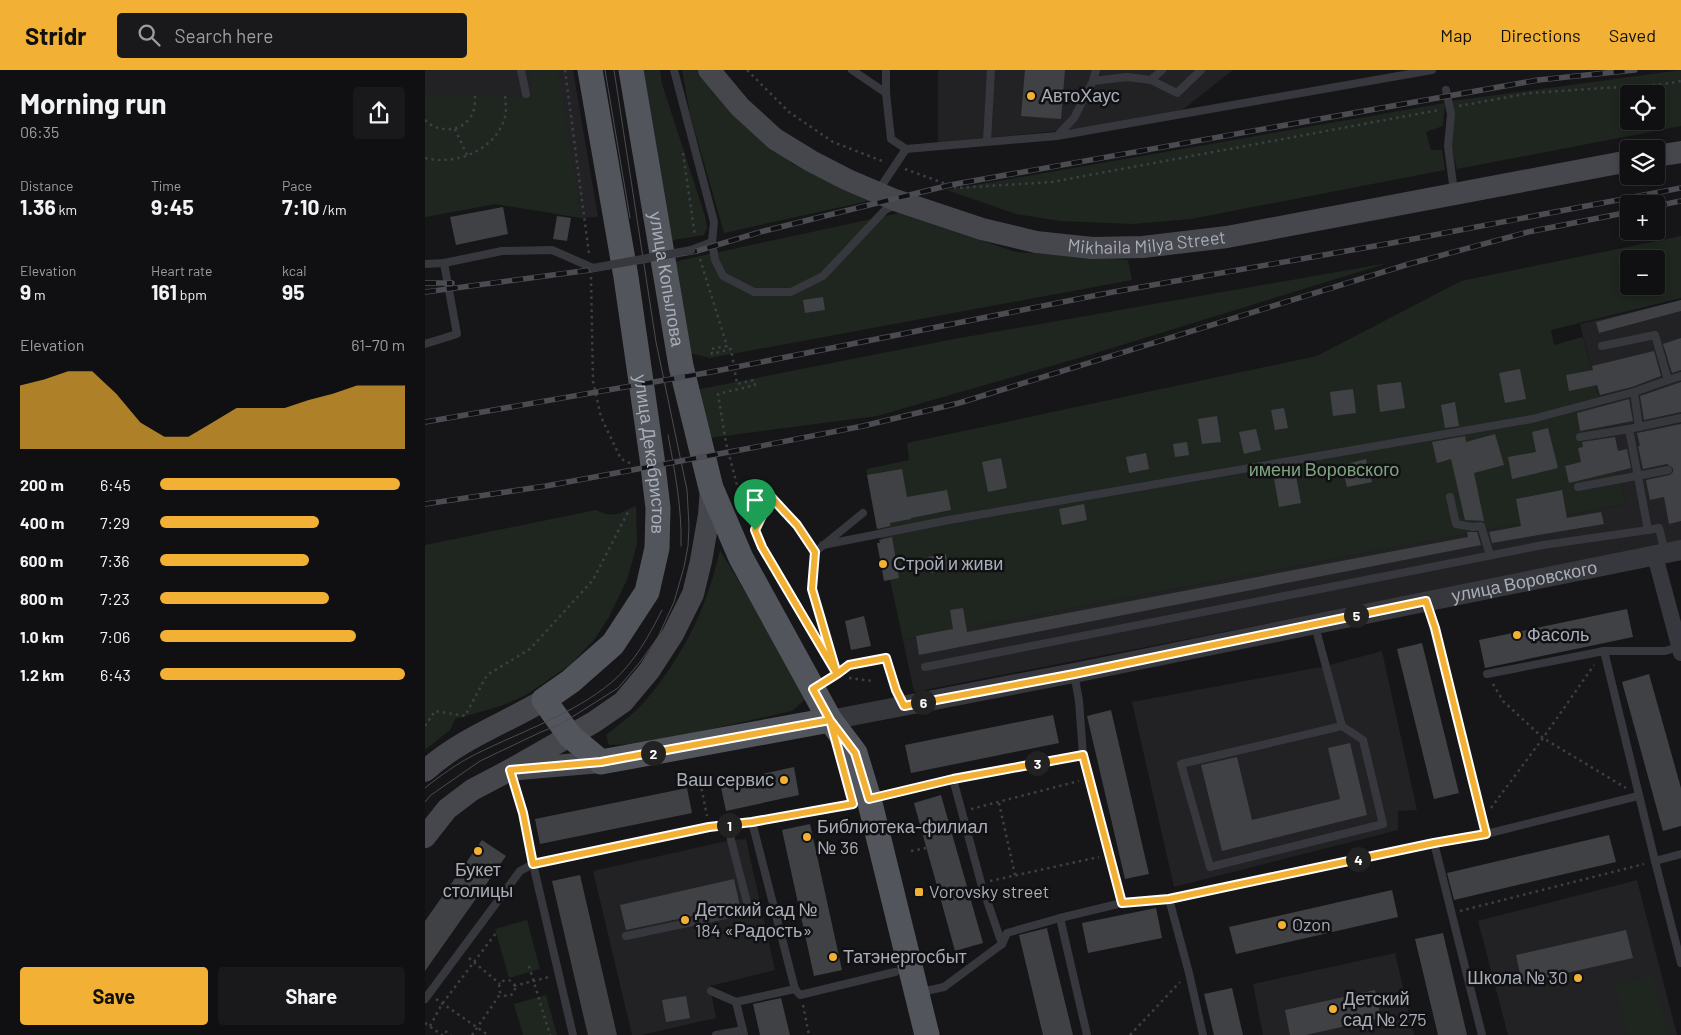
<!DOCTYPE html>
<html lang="en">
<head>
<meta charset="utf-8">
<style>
  :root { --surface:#101012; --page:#19191b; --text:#f1f3f6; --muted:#9c9d9f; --line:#303032; --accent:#f2b134 }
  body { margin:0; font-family:Barlow,sans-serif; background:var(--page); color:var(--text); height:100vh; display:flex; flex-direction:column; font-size:19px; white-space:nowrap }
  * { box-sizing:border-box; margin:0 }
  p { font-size:16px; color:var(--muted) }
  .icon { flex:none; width:28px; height:28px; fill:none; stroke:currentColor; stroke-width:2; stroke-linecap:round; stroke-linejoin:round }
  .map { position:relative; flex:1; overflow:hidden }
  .drawer { display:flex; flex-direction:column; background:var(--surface); width:425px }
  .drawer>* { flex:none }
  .fabs { position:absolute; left:1195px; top:15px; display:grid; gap:10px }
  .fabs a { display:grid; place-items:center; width:45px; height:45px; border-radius:5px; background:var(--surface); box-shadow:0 2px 8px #0003,0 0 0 1px var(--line); font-size:25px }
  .pin { position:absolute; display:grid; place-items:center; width:42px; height:42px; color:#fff; margin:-51px -21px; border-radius:50% 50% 50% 0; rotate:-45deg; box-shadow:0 0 5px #0007 }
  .pin .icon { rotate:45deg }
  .km { position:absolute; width:25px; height:25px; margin:-12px; border-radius:50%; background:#222; color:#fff; font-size:14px; line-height:25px; text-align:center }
  .round { display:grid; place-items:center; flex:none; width:52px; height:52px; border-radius:5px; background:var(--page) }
  .summary { display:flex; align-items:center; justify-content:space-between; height:85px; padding:0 20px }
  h1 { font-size:28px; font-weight:700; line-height:38px }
  .stats { display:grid; grid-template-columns:repeat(3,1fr); gap:8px; height:85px; padding:5px 20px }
  .stats div { display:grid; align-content:center }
  .stats b { font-size:21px; font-weight:700 }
  .stats small { font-size:14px; font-weight:400 }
  .stats p { font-size:14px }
  .chart { height:140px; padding:10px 20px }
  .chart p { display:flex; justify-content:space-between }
  .chart svg { width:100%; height:90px; margin-top:5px; fill:var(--accent); opacity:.7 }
  .cta { display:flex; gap:10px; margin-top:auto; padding:10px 20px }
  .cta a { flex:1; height:58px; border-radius:5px; background:var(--accent); color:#111; font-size:20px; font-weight:700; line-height:58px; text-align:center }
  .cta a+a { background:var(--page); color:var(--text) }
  ul { padding:0 20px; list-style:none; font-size:16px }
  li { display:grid; grid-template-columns:80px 60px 1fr; align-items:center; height:38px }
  li i { height:12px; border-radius:6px; background:var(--accent) }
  header { display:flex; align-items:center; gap:30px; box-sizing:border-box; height:70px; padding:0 25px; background:var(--accent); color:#111 }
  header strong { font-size:24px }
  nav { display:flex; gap:28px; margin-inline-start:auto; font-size:18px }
  .search { width:350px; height:45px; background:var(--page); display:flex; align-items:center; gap:12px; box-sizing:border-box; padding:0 18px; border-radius:5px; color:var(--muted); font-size:19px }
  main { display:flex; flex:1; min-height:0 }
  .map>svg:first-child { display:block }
  .built { fill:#222225 }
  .green { fill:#1e261f; fill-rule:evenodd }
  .building { fill:#404145 }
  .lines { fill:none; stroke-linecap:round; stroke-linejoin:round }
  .path { stroke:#3d3f44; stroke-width:2.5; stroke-dasharray:2.5 4; stroke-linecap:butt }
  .service { stroke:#37383d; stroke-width:8 }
  .minor { stroke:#37383d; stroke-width:16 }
  .tertiary { stroke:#37383d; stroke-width:20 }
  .secondary { stroke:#45474d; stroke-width:22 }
  .primary { stroke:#53555c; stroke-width:25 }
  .tram { stroke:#4a4c52; stroke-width:1 }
  .rail-casing { stroke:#4a4c52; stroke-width:5.5 }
  .rail { stroke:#111113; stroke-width:4; stroke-dasharray:11; stroke-linecap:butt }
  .service-bridge { stroke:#37383d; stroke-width:8 }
  .route-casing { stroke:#fff; stroke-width:10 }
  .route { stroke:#f2b134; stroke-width:6 }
  .poi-dot { fill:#f2b134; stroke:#111113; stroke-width:2 }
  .labels { text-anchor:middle; stroke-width:5; stroke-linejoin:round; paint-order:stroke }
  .poi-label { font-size:18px; fill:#a8adb8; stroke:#111113; text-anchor:start }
  .street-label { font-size:18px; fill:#a8adb8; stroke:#111113 }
  .park-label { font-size:18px; fill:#7fa381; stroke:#111113 }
</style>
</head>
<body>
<header>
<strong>Stridr</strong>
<div class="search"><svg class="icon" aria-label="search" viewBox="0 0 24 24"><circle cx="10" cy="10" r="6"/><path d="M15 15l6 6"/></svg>Search here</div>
<nav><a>Map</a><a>Directions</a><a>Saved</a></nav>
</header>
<main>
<section class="drawer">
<div class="summary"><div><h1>Morning run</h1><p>06:35</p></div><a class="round"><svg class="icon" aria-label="share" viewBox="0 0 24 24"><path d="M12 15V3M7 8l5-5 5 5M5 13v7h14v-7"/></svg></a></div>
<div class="stats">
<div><p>Distance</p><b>1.36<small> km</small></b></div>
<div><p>Time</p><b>9:45</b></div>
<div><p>Pace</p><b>7:10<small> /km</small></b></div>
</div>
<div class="stats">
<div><p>Elevation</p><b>9<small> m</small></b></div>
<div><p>Heart rate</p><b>161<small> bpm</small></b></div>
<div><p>kcal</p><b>95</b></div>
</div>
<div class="chart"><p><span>Elevation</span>61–70 m</p>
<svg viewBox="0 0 160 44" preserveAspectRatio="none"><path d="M0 44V13L10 10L20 6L30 6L40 17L50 31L60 38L70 38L80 31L90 24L100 24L110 24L120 20L130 17L140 13L150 13L160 13V44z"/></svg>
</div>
<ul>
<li><b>200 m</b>6:45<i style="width:98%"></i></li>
<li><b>400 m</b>7:29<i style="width:65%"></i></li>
<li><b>600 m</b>7:36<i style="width:61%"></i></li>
<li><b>800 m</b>7:23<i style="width:69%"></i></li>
<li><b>1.0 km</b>7:06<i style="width:80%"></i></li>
<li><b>1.2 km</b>6:43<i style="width:100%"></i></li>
</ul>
<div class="cta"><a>Save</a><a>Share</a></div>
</section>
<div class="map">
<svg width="1256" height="965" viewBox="0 0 1256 965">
  <rect width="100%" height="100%" fill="#161618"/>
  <g class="built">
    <path d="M0,0H148L173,147L156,148L70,134L0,147Z"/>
    <path d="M513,0H808L756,41L660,58L513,73Z"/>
    <path d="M1256,230V473L489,622L478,570L1201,434L1155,254Z"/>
    <path d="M957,581L992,740L973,741V760L749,817L707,632L901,596Z"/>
    <path d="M321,769L350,900L285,916L291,948L216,965H207L168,801L306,770Z"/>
    <path d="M1212,810L1252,965H1083L1053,851Z"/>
    <path d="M970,883L989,965H838L828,914Z"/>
  </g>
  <g class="green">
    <path d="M104,0H133L156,148L70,134L0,147V24L108,28Z"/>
    <path d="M215,0H235L237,14L280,146L282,158L279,165L242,171Z"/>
    <path d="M257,0H272L282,14L319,52L368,94L413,116L448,130L299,163L265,44Z"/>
    <path d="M1256,0V56L1032,99L1026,77V31ZM1204,24H1231V51H1204Z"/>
    <path d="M1020,33L1018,56L1001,62L1006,80H1017L1020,100L766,149L708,154L635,151L591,144L522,120Z"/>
    <path d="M474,143L591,182L703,190L707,210L285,288L265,283L248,192Z"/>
    <path d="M1256,166V228L1126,260L1129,275L1158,267L1201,434L478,570L441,399L484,390L482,373L892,286L1036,211ZM1204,189H1231V216H1204Z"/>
    <path d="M963,193L661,286L452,346L284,368L275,319L529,269Z"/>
    <path d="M211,436L212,474L202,510L184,547L169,570L145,595L101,625L76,636L30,649L25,660L0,680V475L171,440C188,449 194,443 211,436Z"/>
    <path d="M295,480L383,627L367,641L218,674L184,675L181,665C194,654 210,643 221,630C259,585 282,537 295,480Z"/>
    <path d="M102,850L115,899L84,908L70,859Z"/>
    <path d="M1227,905L1243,965H1204L1190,915Z"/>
    <path d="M121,925L132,965H98L89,934Z"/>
  </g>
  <g class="building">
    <path d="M600,0H640L636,49L596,46Z"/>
    <path d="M78,137L83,164L31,175L25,147Z"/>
    <path d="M132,146L146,148L142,171L128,169Z"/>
    <path d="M398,227L400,240L380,243L378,230Z"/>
    <path d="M1256,230V241L1174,263L1171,252Z"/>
    <path d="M1256,268V300L1247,303L1238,274Z"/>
    <path d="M1229,281L1236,306L1207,317L1175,325L1172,315L1144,321L1141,305L1168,300L1167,296Z"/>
    <path d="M1095,299L1101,329L1080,333L1074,303Z"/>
    <path d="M976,312L980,338L955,342L952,315Z"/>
    <path d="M1256,312V342L1219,350L1215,326Z"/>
    <path d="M928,319L931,343L908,346L905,322Z"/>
    <path d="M1204,329L1208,351L1155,361L1152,343Z"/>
    <path d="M1030,332L1034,356L1020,358L1016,335Z"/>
    <path d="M859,338L863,358L850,360L846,340Z"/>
    <path d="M792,346L796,372L777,374L773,349Z"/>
    <path d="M1256,354V451L1244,454L1239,427L1225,430L1221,410L1245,405L1248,402V398L1242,394L1218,399L1213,376H1215L1212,363Z"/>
    <path d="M1123,358L1133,398L1087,409L1083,387L1111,382L1107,362Z"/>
    <path d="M831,359L836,380L819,384L814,362Z"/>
    <path d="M1070,364L1079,395L1049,403L1059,451L1040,450L1026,389L1012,393L1007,372L1040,366L1041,372Z"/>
    <path d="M1190,367L1193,381L1202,379L1206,398L1144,413L1140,396L1156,392L1153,378L1158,377L1157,372Z"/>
    <path d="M762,372L764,385L750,387L748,374Z"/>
    <path d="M721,383L724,399L704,403L701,387Z"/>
    <path d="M576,388L582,418L563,422L557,392Z"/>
    <path d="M941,389L947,412L922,417L917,395Z"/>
    <path d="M477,399L482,427L522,420L526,440L486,448V449L465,453V456L452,459L442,405Z"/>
    <path d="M871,406L876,433L854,437L849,409Z"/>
    <path d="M1137,420L1142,448L1176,442L1179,454L1067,473L1064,462L1096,456L1091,429Z"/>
    <path d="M659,434L662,450L637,455L634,439Z"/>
    <path d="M1042,462H1052L1056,475L494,585L491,566L528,559L525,540L538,538L542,562L1043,467Z"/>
    <path d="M467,467L474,508L459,511L452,473H455L454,470Z"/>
    <path d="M521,484L524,500L505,503L502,487Z"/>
    <path d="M1202,539L1208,567L1060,598L1054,570Z"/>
    <path d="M439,546L446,576L426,580L420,551Z"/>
    <path d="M997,573L1034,723L1009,729L972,579Z"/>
    <path d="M1224,604L1256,718V756L1238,761L1197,612Z"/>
    <path d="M686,640L724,804L700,809L662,646Z"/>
    <path d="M628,645L634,673L486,703L480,675Z"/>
    <path d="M925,673L942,745L797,781L776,695L812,687L827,750L915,729L903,678Z"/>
    <path d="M369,697L374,725L301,741L295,713Z"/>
    <path d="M262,718L267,743L115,774L110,749Z"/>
    <path d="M516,725L558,873L530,881L489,733Z"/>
    <path d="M385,754L417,900L389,906L357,760Z"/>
    <path d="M1184,765L1191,792L1029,830L1022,803Z"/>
    <path d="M57,770L81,786L0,901V851Z"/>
    <path d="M155,805L192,965H163L161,957L127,811Z"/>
    <path d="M309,809L315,836L201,860L195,835Z"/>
    <path d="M967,820L973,847L811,884L804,857Z"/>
    <path d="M731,838L737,868L663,883L657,853Z"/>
    <path d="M622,858L624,867L648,965H618L594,865Z"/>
    <path d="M1201,860L1208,888L1097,913L1091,885Z"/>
    <path d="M1018,863L1042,965H1013L990,869Z"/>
    <path d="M807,918L818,965H789L779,924Z"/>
    <path d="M950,920L956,948L881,965H865L860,940Z"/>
    <path d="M261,926L265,948L241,952L237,930Z"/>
    <path d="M356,928L365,965H335L328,934Z"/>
  </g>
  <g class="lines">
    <g class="path">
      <path d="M140,0L164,184"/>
      <path d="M322,0L364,42L408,72L460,92"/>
      <path d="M1034,36L1105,23L1239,14L1256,11"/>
      <path d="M0,50C15,65 43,62 49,39C50,34 50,28 50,23"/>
      <path d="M30,59L42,85"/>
      <path d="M258,83L270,166"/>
      <path d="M0,88C31,96 71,80 80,47C82,40 80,30 80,23"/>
      <path d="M480,99L532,118L627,112L1014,40"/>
      <path d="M275,189L302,276L286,279L287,284L306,279L312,314L329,310L330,315L293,324L301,373L313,419L337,477L386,560"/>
      <path d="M166,207L168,311L176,347L196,389L207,394"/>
      <path d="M330,460L346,427L372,455L384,473"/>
      <path d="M424,608L447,611"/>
      <path d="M1068,614L1078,631L1118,668L1201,718"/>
      <path d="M0,656L10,641L40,646L62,605L105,579L168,510L204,440"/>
      <path d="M274,706L282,746"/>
      <path d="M574,733L590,805"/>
      <path d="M1066,738L1118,668L1169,595"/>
      <path d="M546,739L654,711"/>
      <path d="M486,781L501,778"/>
      <path d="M565,811L674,787"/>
      <path d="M1035,841L1219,794"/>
      <path d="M44,888L75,914"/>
      <path d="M104,896L125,965"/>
      <circle cx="82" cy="918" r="8"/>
      <path d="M89,916L124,907"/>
      <path d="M11,929L63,965"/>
      <path d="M378,935L384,965"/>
      <path d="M0,953L17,965L20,961L26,965"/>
      <path d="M5,956L17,934L71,863"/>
      <path d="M47,965L76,923"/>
      <path d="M705,965L755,912"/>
    </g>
    <g class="service">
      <path d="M96,0L101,24"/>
      <path d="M249,0L289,152L287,172L290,190L298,206L329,222H366L398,206L460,140L470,135"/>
      <path d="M427,0L461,23"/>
      <path d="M461,0V23L466,69L481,79L632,66L649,48L668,11L671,0"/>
      <path d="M726,10L752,23L776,0"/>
      <path d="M668,11L702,7L726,10L737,0"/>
      <path d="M1021,20L1026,44L1023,76L1029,122"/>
      <path d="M632,66L1007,0"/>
      <path d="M562,71L566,0"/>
      <path d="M453,121L481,79"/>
      <path d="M266,180L287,172"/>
      <path d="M0,194L19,193L77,181L127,180L168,198"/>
      <path d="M0,274L32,264L19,193"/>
      <path d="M1177,276L1230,265L1243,310L1209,322L1214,357"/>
      <path d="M1243,310L1256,306"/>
      <path d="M1204,359L1223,460L1234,458L1240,483"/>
      <path d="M1155,367L1204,359L1256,348"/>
      <path d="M1153,417L1243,400"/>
      <path d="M1025,427L1031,454L1048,457L1056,456L1065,485"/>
      <path d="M398,475L524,450L1107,349L1209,322"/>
      <path d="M1002,533L1061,764"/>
      <path d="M890,556L917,656L938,670L958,754L785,797L756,694L917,656"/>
      <path d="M1179,581L1230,791L1256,784"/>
      <path d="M500,597L1118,475L1223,460"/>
      <path d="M412,603L387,519L390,482L438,443"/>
      <path d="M649,603L654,631L658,685L697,833"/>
      <path d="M1062,604L1179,581H1240L1254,577"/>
      <path d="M392,617L424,595L461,588L471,620L478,634"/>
      <path d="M447,728L528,709L658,685"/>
      <path d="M327,752L370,919L375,925L470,902"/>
      <path d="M1009,773L1057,965"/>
      <path d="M1230,791L1256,893"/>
      <path d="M744,829L764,903L778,965"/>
      <path d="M635,848L662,965"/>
      <path d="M201,866L324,840L306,770L304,755"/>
      <path d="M577,874L582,863L635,848L697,833L744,829L1009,773L1061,764L1213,726"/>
      <path d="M286,921L311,932L370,919"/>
      <path d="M496,922L519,917L577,874L556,813L528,709"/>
      <path d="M0,929L95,801L108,794L99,743L86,702"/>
      <path d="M311,932L319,965"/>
      <path d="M148,965L108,794L284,757L327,752L428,734"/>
      <path d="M291,965L318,960"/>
    </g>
    <path class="minor" d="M1230,486L1256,583"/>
    <path class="tertiary" id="s1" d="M405,650L649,603L1256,480"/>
    <g class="secondary">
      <path id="s2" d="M284,0L315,37L350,69L386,91L423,110L470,130L557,159L611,172L667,178L718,177L802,167L1204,91"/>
      <path d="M1231,86L1256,82"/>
      <path d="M94,699L176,692"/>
      <path d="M0,701C35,669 79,654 119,630"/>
      <path d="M0,767L22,739L47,720L85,700L169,652L198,632L224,601L248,564L268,524L276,491L284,445L286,418"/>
    </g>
    <g class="primary">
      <path id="s3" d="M165,0L201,207L227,388L233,438L232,478L222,522L188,574L146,611L119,630L145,666L176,692L405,650"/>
      <path id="s4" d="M206,0L256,296L286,418L316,488L405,650L430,683L444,729L502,965"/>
    </g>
    <g class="tram">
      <path d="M180,0L205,148"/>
      <path d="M243,365C250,402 257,438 256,476"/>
      <path d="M0,718C16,705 33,693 51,684C97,661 147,645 187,612C209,593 224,566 237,540"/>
      <path d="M0,732L6,725L55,691L116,662L136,654L193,618L215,592L233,567L249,532L259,497L263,476L264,456L262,420L231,272L189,0"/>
    </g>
    <defs>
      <g id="rail">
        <path d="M1231,136L1256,131"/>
        <path d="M0,213H27"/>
        <path d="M0,222L165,200L272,181L339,161L525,115L1113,10L1210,0"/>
        <path d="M0,352L286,302L688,222L967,173L1256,118"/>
        <path d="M0,434L121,416L331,377L438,356L534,333L984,194L1103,162L1204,142"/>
      </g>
    </defs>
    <use href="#rail" class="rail-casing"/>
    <use href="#rail" class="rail"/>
    <path class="service-bridge" d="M168,198L266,180"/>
  </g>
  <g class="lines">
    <defs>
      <path id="route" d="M330,460L337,477L412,604L388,619L405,650L428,734L327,752L284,757L108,794L98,743L85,700L176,692L405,650L430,683L444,729L528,709L658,685L697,833L744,829L1009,773L1061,764L1010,558L1001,531L649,604L479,636L471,620L461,588L424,595L412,604L387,519L390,482L372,455L346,427L330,460"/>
    </defs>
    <use href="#route" class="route-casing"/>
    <use href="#route" class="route"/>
  </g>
  <g class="poi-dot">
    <circle cx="606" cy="26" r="5"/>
    <circle cx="458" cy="494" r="5"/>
    <circle cx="1092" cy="565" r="5"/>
    <circle cx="359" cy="710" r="5"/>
    <circle cx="382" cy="767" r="5"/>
    <circle cx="53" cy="781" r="5"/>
    <rect x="489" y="817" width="10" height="10" rx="2.5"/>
    <circle cx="260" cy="850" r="5"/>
    <circle cx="857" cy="855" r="5"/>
    <circle cx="408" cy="887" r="5"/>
    <circle cx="1153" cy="908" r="5"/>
    <circle cx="908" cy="939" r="5"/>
  </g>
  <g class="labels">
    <g class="poi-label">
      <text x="616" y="32">АвтоХаус</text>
      <text x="468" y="500">Строй и живи</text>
      <text x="1102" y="571">Фасоль</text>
      <text x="349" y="716" text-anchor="end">Ваш сервис</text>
      <text x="392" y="763">Библиотека-филиал<tspan x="392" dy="21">№ 36</tspan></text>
      <text x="53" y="806" text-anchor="middle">Букет<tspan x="53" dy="21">столицы</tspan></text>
      <text x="504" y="828">Vorovsky street</text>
      <text x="270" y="846">Детский сад №<tspan x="270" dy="21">184 «Радость»</tspan></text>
      <text x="867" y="861">Ozon</text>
      <text x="418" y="893">Татэнергосбыт</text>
      <text x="1143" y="914" text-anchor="end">Школа № 30</text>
      <text x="918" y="935">Детский<tspan x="918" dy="21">сад № 275</tspan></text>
    </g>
    <g class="street-label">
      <text dy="6" stroke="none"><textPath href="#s2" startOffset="489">Mikhaila Milya Street</textPath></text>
      <text dy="6" stroke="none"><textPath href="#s4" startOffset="212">улица Копылова</textPath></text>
      <text dy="6" stroke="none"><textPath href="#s3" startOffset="389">улица Декабристов</textPath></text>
      <text dy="6" stroke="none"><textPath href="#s1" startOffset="708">улица Воровского</textPath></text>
    </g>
    <g class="park-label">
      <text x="899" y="406">имени Воровского</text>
    </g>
  </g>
</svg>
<div class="fabs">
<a><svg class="icon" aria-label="locate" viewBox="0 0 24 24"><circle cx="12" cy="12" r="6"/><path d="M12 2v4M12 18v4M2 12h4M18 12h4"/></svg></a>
<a><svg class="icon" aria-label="layers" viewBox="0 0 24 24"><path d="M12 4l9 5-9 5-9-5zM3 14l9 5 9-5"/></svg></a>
<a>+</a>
<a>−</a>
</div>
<div class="pin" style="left:330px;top:460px;background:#1e9e55"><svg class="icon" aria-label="arrive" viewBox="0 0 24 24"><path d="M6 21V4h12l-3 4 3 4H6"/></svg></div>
<b class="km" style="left:304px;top:755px">1</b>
<b class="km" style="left:228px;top:683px">2</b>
<b class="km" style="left:612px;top:693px">3</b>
<b class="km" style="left:933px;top:789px">4</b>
<b class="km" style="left:931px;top:545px">5</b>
<b class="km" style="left:498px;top:632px">6</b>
</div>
</main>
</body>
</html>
